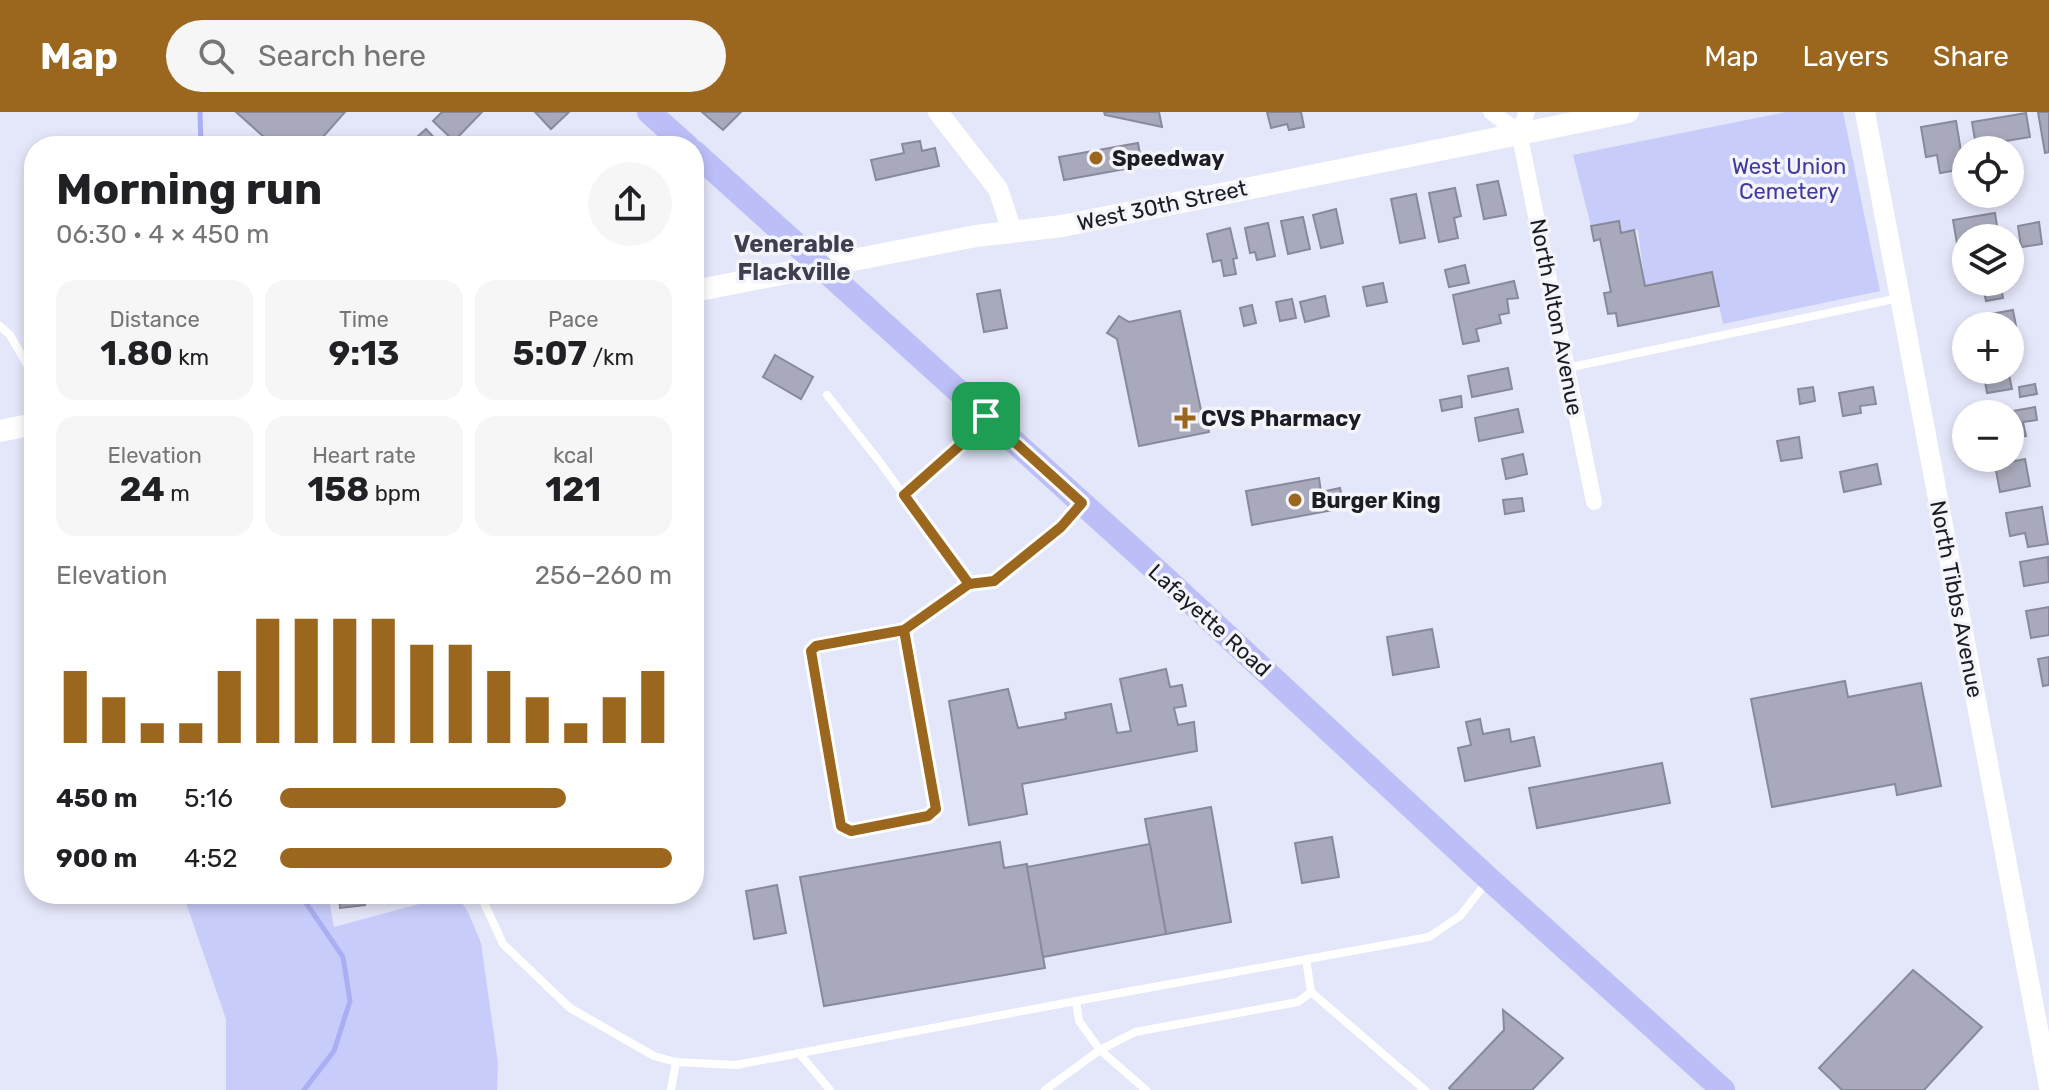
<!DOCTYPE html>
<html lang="en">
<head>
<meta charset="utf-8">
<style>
  :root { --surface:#fff; --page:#f6f6f6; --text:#202124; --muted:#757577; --accent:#9b671e }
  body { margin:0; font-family:Rubik,sans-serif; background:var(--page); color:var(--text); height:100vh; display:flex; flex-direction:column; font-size:30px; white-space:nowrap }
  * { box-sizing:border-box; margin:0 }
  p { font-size:26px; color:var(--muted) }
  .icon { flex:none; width:44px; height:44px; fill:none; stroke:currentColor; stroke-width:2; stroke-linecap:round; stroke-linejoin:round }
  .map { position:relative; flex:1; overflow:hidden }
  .sheet { position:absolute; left:24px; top:24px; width:680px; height:768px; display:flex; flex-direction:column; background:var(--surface); border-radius:32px; box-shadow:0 4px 12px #0003 }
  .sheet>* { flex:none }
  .buttons { position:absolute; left:1952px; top:24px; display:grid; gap:16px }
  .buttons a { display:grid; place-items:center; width:72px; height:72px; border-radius:50%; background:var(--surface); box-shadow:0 4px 12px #0003; font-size:40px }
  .pin { position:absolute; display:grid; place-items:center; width:68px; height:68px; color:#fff; margin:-34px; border-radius:16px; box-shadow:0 4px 12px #0006 }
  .round { display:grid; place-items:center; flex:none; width:84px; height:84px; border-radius:42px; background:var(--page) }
  .overview { display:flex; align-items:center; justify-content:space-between; height:136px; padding:0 32px }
  h1 { font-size:44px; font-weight:700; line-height:60px }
  .metrics { display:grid; grid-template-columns:repeat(3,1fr); gap:12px; height:136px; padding:8px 32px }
  .metrics div { display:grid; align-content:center; border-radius:20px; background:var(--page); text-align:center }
  .metrics b { font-size:34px; font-weight:700 }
  .metrics small { font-size:22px; font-weight:400 }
  .metrics p { font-size:22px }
  .chart { height:224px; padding:16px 32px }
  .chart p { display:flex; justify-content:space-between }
  .chart svg { width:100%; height:144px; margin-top:8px; stroke:var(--accent); stroke-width:6 }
  ul { padding:0 32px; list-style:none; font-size:26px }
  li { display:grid; grid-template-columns:128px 96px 1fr; align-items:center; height:60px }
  li i { height:20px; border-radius:10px; background:var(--accent) }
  header { display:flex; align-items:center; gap:48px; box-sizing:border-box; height:112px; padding:0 40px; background:var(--accent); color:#fff }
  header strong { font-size:38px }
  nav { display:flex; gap:44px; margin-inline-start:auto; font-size:28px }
  .search { width:560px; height:72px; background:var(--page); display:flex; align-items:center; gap:20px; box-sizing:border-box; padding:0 28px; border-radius:44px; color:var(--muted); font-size:30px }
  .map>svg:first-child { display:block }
  .green { fill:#c8ccfa }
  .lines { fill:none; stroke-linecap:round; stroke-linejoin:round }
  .stream { stroke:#aaaff4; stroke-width:5 }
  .building { fill:#a8aabc; stroke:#888a9b; stroke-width:2 }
  .service { stroke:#fff; stroke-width:8 }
  .minor { stroke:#fff; stroke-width:16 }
  .tertiary { stroke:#fff; stroke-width:20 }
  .secondary { stroke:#fff; stroke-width:22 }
  .primary { stroke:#bcbff7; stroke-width:24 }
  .route-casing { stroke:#fff; stroke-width:16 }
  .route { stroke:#9b671e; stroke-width:10 }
  .poi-dot { fill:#9b671e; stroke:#f3f4fc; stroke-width:3 }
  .labels { text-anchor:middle; stroke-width:7; stroke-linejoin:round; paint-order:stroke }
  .poi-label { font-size:22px; font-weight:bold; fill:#1c1c23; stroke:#f3f4fc; text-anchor:start }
  .park-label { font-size:22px; fill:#413a9c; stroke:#f3f4fc }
  .street-label { font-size:22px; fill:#1c1c23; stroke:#f3f4fc }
  .neighbourhood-label { font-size:24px; font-weight:bold; fill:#3f404f; stroke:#f3f4fc }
</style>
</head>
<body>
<header>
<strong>Map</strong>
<div class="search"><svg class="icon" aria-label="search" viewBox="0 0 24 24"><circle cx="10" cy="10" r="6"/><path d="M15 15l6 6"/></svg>Search here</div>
<nav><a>Map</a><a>Layers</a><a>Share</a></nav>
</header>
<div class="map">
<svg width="2049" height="978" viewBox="0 0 2049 978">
  <rect width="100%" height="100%" fill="#e4e6f9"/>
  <g class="green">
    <path d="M1786,0H1843L1880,179L1723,212L1712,161L1645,174L1638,118L1621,121L1618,109L1591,114L1573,43Z"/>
    <path d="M183,782H328L334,815L456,782L468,800L481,831L498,952L497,978H226V907Z"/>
  </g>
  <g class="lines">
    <g class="stream">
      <path d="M200,0L201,34"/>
      <path d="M290,782L302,785L343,845L350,889L334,939L304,978"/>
    </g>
  </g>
  <g class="building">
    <path d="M236,0H345L315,34H274Z"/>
    <path d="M442,0H482L454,29L433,9Z"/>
    <path d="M535,0H569L551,17Z"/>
    <path d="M702,0H741L723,18Z"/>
    <path d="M1104,0H1159L1162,15L1105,3Z"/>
    <path d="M1267,0H1301L1304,15L1289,18L1287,12L1271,16Z"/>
    <path d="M2038,0H2049V40L2045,41Z"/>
    <path d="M2026,1L2030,25L1976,34L1972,10Z"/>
    <path d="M1956,9L1964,57L1940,61L1937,43L1926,45L1921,15Z"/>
    <path d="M426,17L442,34H407Z"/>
    <path d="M920,29L922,39L935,36L939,54L876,68L871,48L904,41L902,32Z"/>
    <path d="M1138,31L1142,54L1064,68L1059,45Z"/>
    <path d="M1498,69L1506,103L1484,107L1477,73Z"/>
    <path d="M1455,76L1461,104L1454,106L1458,126L1439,130L1429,81Z"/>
    <path d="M1416,82L1425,126L1400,131L1391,87Z"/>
    <path d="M1336,97L1343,131L1321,136L1313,103Z"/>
    <path d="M1995,101L1998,120L1984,122L1985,126H1966V142L1959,143L1953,108Z"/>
    <path d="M1303,105L1310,137L1288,142L1281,109Z"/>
    <path d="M1619,109L1621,121L1634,118L1645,174L1712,160L1719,194L1618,214L1616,201L1608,202L1604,181L1611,180L1600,127L1594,129L1591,114Z"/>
    <path d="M2039,110L2042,132L2021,135L2018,114Z"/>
    <path d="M1268,111L1275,144L1257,148L1255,140L1250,141L1245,116Z"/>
    <path d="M1230,116L1237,146L1233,147L1236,162L1224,164L1221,148L1213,150L1207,122Z"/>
    <path d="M1465,153L1469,171L1449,175L1445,158Z"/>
    <path d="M1514,169L1518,186L1507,187L1509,201L1499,203L1501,211L1476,217L1479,229L1463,232L1453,183Z"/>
    <path d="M1967,170H2000L2003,186L1986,189L1983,175L1969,177Z"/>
    <path d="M1383,171L1387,190L1367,194L1363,175Z"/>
    <path d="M1000,178L1007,216L984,220L977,182Z"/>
    <path d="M1325,184L1329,204L1305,210L1300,190Z"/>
    <path d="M1292,187L1296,206L1280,209L1276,190Z"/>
    <path d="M1252,193L1256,211L1244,214L1240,196Z"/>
    <path d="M2013,198L2018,225L2010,226V214H1976L1974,205Z"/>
    <path d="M1180,199L1202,303L1205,302L1209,320L1139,334L1117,227L1107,221L1119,204L1129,210Z"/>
    <path d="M775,243L813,265L801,287L763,265Z"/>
    <path d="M1508,256L1512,277L1472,285L1468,264Z"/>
    <path d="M1983,258H2008L2012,277L1987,281Z"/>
    <path d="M2035,272L2037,282L2020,285L2019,275Z"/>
    <path d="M1813,275L1815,289L1800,292L1798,277Z"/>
    <path d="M1873,275L1876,292L1860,294L1861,301L1843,304L1839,281Z"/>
    <path d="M1461,284L1462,295L1442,299L1440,288Z"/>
    <path d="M2035,295L2037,308L2023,310L2026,324L2010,327V302H1996Z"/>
    <path d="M1518,297L1523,320L1479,329L1475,306Z"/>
    <path d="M1799,325L1802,346L1781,349L1777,329Z"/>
    <path d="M1523,342L1527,362L1506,367L1502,347Z"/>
    <path d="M2025,347L2030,374L2000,380L1995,353Z"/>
    <path d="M1877,352L1881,372L1844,380L1840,360Z"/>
    <path d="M1319,366L1321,380L1340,376L1344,396L1252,413L1246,379Z"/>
    <path d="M1522,386L1524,399L1505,402L1503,388Z"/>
    <path d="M2042,395L2048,432L2028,435L2025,421L2010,424L2006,401Z"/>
    <path d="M2048,445L2049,470L2024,474L2020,450Z"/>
    <path d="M2049,495V523L2031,526L2026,499Z"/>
    <path d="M1432,517L1439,555L1393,563L1387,525Z"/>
    <path d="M2049,545V573L2043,574L2038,547Z"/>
    <path d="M1166,557L1170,575L1182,573L1186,594L1174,596L1178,613L1194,610L1197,639L1022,672L1027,702L969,713L949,589L1008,577L1018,616L1066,607L1065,601L1111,592L1117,621L1131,619L1120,567Z"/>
    <path d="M1845,569L1848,585L1921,571L1941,674L1897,683L1895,672L1772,695L1751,587Z"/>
    <path d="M1480,607L1483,622L1509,617L1511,630L1534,625L1540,654L1465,669L1458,636L1471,633L1466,610Z"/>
    <path d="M1662,651L1670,691L1537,716L1529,676Z"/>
    <path d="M1211,695L1231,810L1166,822L1145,707Z"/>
    <path d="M1332,725L1339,765L1302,771L1295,731Z"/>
    <path d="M1000,730L1004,756L1027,752L1045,856L824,894L800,765Z"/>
    <path d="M1150,732L1166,822L1043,845L1027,755Z"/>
    <path d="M777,773L786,821L754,827L746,779Z"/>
    <path d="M339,782H364L365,793L340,796Z"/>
    <path d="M388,782H440L389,791Z"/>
    <path d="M1913,858L1982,915L1924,978H1842L1819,956Z"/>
    <path d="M1503,898L1563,946L1532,978H1451L1449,976L1504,918Z"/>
  </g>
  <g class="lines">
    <g class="service">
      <path d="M0,214L10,223L34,265"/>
      <path d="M1567,256L1899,186"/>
      <path d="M827,283L879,349L969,472L994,469L1061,415L1081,392"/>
      <path d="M904,383L966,328L984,306"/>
      <path d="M904,518L936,697L928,704L851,719L841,714L811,539L816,534L904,518L969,472"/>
      <path d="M480,782L503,832L570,896L654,944L676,950L736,953L1076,889"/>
      <path d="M1306,847L1311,880L1298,890L1135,920L1100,938L1079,909L1076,889L1429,825L1460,804L1486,771"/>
      <path d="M1311,880L1425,978"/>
      <path d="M799,941L830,978"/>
      <path d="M671,978L676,950"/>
      <path d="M1045,978L1100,938L1146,978"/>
    </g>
    <g class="minor">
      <path d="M1491,0L1519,20"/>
      <path d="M1527,0L1519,20L1594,390"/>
    </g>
    <g class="tertiary">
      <path d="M938,0L998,77L1012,119"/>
      <path d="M1865,0L2049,975"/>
    </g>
    <g class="secondary">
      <path d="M694,179L976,124L1062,114L1628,0"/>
      <path d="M0,319L34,312"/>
    </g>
    <g class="primary">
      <path d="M649,0L687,34"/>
      <path d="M694,40L1167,468L1489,767L1723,978"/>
    </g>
  </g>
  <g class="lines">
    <defs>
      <path id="route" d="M986,304L966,328L904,383L969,472L904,518L936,697L928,704L851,719L841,714L811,539L816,534L904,518L969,472L994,469L1061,415L1082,391L986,304"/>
    </defs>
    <use href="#route" class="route-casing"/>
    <use href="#route" class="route"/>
  </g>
  <g class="poi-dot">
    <circle cx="1096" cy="46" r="8"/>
    <path d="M1181 294h8v8h8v8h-8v8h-8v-8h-8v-8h8z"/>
    <circle cx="1295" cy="388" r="8"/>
  </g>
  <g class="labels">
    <g class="poi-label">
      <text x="1112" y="54">Speedway</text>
      <text x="1201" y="314">CVS Pharmacy</text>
      <text x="1311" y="396">Burger King</text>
    </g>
    <g class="park-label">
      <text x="1789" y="62">West Union<tspan x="1789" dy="25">Cemetery</tspan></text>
    </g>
    <g class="street-label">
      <text transform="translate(1162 93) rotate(-12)" y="8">West 30th Street</text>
      <text transform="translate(1557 205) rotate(79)" y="8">North Alton Avenue</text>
      <text transform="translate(1957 487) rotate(79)" y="8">North Tibbs Avenue</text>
      <text transform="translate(1210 508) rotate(42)" y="8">Lafayette Road</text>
    </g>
    <g class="neighbourhood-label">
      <text x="794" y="140">Venerable<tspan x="794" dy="28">Flackville</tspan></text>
    </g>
  </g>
</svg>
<div class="buttons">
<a><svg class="icon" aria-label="locate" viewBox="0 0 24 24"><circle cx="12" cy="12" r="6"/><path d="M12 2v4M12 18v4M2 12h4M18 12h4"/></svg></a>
<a><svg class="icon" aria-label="layers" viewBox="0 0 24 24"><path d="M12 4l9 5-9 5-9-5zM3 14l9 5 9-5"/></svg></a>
<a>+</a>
<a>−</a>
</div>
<div class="pin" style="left:986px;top:304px;background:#1e9e55"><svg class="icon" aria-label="arrive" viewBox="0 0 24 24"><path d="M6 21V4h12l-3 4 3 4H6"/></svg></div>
<section class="sheet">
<div class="overview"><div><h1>Morning run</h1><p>06:30 · 4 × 450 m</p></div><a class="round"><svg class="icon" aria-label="share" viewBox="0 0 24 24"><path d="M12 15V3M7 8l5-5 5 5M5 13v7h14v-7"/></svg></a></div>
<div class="metrics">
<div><p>Distance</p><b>1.80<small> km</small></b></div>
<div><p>Time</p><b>9:13</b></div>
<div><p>Pace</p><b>5:07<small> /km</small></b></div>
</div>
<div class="metrics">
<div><p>Elevation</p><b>24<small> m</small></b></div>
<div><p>Heart rate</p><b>158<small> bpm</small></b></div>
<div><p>kcal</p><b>121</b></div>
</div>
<div class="chart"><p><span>Elevation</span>256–260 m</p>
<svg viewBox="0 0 160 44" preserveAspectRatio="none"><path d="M5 44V22M15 44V30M25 44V38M35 44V38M45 44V22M55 44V6M65 44V6M75 44V6M85 44V6M95 44V14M105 44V14M115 44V22M125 44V30M135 44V38M145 44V30M155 44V22"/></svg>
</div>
<ul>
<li><b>450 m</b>5:16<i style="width:73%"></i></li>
<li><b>900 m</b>4:52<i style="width:100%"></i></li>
</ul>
</section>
</div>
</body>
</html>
